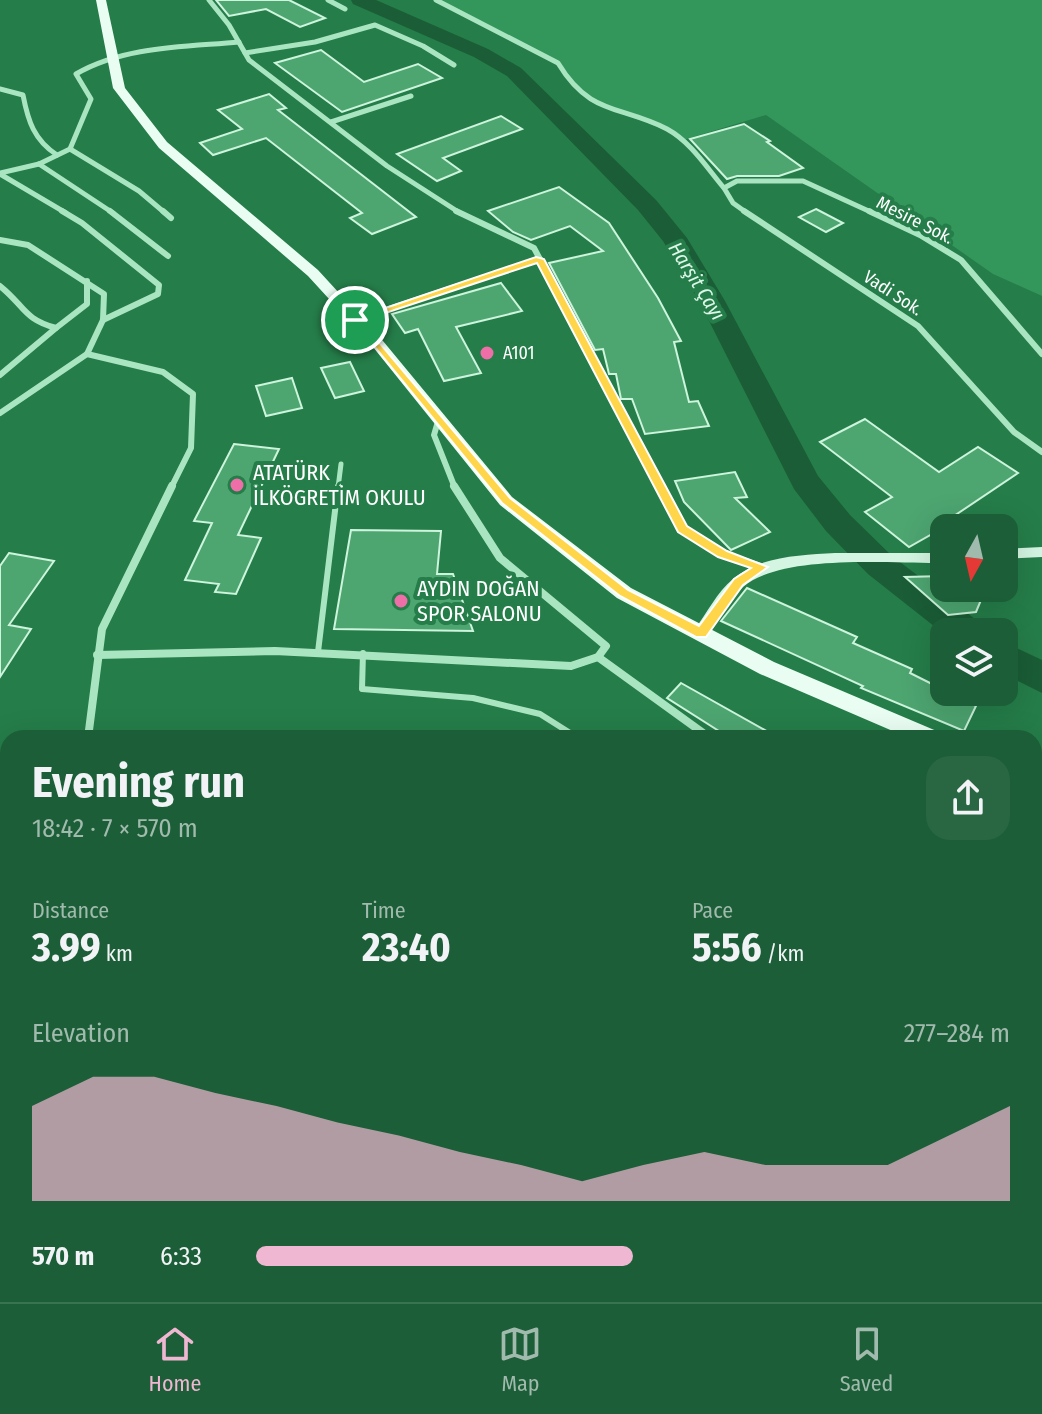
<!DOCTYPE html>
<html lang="en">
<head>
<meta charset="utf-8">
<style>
  :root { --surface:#1c5e37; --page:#296742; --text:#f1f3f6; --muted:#a0baad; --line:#3a7352; --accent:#f0b7d2 }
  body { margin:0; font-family:"Fira Sans Condensed",sans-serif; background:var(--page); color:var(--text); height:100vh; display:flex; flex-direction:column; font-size:30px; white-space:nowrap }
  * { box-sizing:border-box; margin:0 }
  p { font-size:26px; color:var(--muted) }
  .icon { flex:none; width:44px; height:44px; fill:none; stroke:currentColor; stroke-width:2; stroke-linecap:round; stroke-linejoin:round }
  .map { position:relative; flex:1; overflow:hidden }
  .side { position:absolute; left:0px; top:730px; width:1042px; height:572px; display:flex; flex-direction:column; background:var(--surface); border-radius:24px 24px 0 0; box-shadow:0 8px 32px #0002 }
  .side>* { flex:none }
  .needle { width:52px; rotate:188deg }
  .tools { position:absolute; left:930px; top:514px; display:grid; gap:16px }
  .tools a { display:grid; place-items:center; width:88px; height:88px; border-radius:16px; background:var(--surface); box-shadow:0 8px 32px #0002; font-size:40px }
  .pin { position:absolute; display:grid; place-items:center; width:68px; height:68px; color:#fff; margin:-34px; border:4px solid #fff; border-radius:50%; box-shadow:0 2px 8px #0007 }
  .round { display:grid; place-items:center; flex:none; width:84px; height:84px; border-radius:24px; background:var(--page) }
  .headline { display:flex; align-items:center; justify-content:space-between; height:136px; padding:0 32px }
  h1 { font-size:44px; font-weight:700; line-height:60px }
  .stats { display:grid; grid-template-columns:repeat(3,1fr); gap:12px; height:136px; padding:8px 32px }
  .stats div { display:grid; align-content:center }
  .stats b { font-size:40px; font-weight:700 }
  .stats small { font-size:22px; font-weight:400 }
  .stats p { font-size:22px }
  .chart { height:224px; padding:16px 32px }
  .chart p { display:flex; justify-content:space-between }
  .chart svg { width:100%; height:144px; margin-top:8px; fill:var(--accent); opacity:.7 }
  ul { padding:0 32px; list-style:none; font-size:26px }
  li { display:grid; grid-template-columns:128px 96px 1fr; align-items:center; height:60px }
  li i { height:20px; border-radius:10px; background:var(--accent) }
  .dock { display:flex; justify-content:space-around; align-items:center; height:112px; border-top:2px solid var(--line); background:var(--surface); font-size:22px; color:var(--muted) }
  .dock a { display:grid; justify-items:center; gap:4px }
  .dock .current { color:var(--accent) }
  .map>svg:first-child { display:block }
  .green { fill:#33965a }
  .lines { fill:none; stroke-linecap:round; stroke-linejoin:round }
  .river { fill:#1a5d36; fill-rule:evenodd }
  .building { fill:#4da570; stroke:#cdf4dc; stroke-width:2 }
  .lane-far1 { stroke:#aae5c1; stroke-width:5 }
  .lane { stroke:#aae5c1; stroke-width:6 }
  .street-far3 { stroke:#aae5c1; stroke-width:5 }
  .street-far2 { stroke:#aae5c1; stroke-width:6 }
  .street-far1 { stroke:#aae5c1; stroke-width:8 }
  .street { stroke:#aae5c1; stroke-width:10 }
  .secondary { fill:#d3f5e1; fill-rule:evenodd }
  .primary { fill:#eafdf3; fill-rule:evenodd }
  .route { fill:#ffd54a; stroke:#fff; stroke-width:2; fill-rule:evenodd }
  .poi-dot { fill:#ee6ea7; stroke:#257d49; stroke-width:3 }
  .labels { text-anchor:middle; stroke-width:8; stroke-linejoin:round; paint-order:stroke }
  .far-street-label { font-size:18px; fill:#fff; stroke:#257d49 }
  .far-poi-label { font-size:18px; fill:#fff; stroke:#257d49; text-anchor:start }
  .far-water-label { font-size:20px; font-style:italic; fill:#def7e8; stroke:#257d49 }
  .poi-label { font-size:22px; fill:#fff; stroke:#257d49; text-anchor:start }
</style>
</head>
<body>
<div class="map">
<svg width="1042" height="1302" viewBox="0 0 1042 1302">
  <rect width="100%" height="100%" fill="#257d49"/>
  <path class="green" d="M436,0H1042V296L993,274L766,115L683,140C639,111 584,117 558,63Z"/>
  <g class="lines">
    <g class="river">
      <path d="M351,0H376L488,49L521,68L656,200L687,238L725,301L818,476L850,515L892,556L979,622L984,632L944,634L868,574L826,531L794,489L699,301L663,241L638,210L507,76L474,57L353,4Z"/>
      <path d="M1004,642L1042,660V693L1004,674Z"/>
    </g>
  </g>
  <g class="building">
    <path d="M216,0H289L325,18L300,27L266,9L229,16Z"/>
    <path d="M321,50L364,82L418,64L442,78L342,112L275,63Z"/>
    <path d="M269,94L286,108L278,110L416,217L372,234L350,218L362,213L266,138L213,155L200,143L242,129L218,110Z"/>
    <path d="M501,116L522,129L443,158L461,171L437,181L397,154Z"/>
    <path d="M744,124L770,141L767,142L803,168L779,176H737L727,179L690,139Z"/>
    <path d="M559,187L609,223L658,298L681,341L674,342L689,402L698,401L709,426L645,434L632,399H621L616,374H609L603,349L595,350L549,263L603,251L570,226L531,240L513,232L488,211Z"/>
    <path d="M816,209L843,223L826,232L799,217Z"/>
    <path d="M501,283L522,311L456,327L481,373L444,381L418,329L405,333L392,314Z"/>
    <path d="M350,362L364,391L335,398L321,368Z"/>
    <path d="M292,378L302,408L266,416L256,386Z"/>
    <path d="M865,419L939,472L978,447L1018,473L957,514L962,517L909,547L865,512L892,497L820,442Z"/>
    <path d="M234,444L279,449L238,535L261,538L236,594L215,592L219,584L185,580L212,523L194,521Z"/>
    <path d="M735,472L747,497L735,498L770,532L731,550L684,502L675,481Z"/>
    <path d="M351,530L441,531L437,574H453L473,631L334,629Z"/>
    <path d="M9,553L54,561L9,625L31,629L0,677V566Z"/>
    <path d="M944,576V588H986L976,612L948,615L905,577Z"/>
    <path d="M747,588L857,637L853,643L912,669L910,673L976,706L964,731L861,688L863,686L721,621Z"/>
    <path d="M681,683L779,738H730L667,698Z"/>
  </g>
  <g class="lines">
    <path class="lane-far1" d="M338,488L341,464"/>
    <g class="lane">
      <path d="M318,652L338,486"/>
      <path d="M363,653L362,689L473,698L540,714L578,738"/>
    </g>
    <g class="street-far3">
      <path d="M209,0L229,25L249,60L387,166L460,213"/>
      <path d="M328,0L345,9"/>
      <path d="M436,0L558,63C590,116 620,105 667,129C691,142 707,168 724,188"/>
      <path d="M245,53L315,42L375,25L423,46L454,65"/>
      <path d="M0,89L23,95C28,121 34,140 57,155"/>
      <path d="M331,122L411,96"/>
      <path d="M70,149L139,191L165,213"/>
      <path d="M39,164L113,213"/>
      <path d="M0,173L39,164L70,149L91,99L76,74C124,46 185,47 239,42"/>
      <path d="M0,174L66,213"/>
      <path d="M747,213L733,203L724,188L737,181H803L873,213"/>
    </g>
    <g class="street-far2">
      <path d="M62,211L82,223L159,285L158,294L103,320"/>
      <path d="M110,211L168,256"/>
      <path d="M163,211L171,218"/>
      <path d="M456,211L534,248L661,488"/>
      <path d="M744,211L918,326L1014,432L1042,452"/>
      <path d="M869,211L920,235L961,260L1042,354"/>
      <path d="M0,240L28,245L104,294L103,320L87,354L0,413"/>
      <path d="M0,286C25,306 23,319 56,328L87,304V281"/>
      <path d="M355,320L540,259"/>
      <path d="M87,354L163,372L193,394L191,448L171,488"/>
      <path d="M0,375L56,328"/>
      <path d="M439,418L434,435L455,488"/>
    </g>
    <g class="street-far1">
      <path d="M660,486L683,529L722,554L761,567"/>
      <path d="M97,655L275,651L571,666L598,657L606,646L500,558L454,486"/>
      <path d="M598,657L710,738"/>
      <path d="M88,738L102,629L172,486"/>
    </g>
    <g class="street">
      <path d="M1034,893L1042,882"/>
      <path d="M1034,943L1042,948"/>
      <path d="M1034,1275L1042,1282"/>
      <path d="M138,1294L140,1302"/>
      <path d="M577,1302L582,1294"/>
      <path d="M1005,1302L1011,1294"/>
    </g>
    <g class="secondary">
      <path d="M1042,547V557L1004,559V549Z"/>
      <path d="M835,553H944V563C893,564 783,553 743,587C728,600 718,621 707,637H695L693,633L695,629C707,613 717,592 733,579C760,556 801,555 835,553Z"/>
    </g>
    <g class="primary">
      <path d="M96,0H106L125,88L167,142L318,270L383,341L512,497L631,588L774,662L939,732L942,738H909L760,674L617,598L500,505L373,347L308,276L159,148L113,88Z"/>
      <path d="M1034,758L1042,760V778L1034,776Z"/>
    </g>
  </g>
  <path class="route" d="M536,257L544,259L687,526L727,551L768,567L743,585L706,637H696L620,596L502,503L374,346L350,320ZM537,263L678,532L718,557L751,568L734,579L699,626L628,590L510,498L361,321Z"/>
  <g class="poi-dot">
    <circle cx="487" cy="353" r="8"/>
    <circle cx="237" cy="485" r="8"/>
    <circle cx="401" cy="601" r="8"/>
  </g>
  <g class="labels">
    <g class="far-street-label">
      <text transform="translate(915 220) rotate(27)" y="6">Mesire Sok.</text>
      <text transform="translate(893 293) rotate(33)" y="6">Vadi Sok.</text>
    </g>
    <g class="far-poi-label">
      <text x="503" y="359">A101</text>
    </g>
    <g class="far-water-label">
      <text transform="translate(697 281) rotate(58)" y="7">Harşit Çayı</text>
    </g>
    <g class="poi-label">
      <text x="253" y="480">ATATÜRK<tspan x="253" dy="25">İLKÖGRETİM OKULU</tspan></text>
      <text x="417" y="596">AYDIN DOĞAN<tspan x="417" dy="25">SPOR SALONU</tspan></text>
    </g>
  </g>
</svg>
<div class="tools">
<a><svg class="needle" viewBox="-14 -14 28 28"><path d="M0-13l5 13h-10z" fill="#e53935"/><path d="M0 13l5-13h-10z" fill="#a0baad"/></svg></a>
<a><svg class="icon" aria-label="layers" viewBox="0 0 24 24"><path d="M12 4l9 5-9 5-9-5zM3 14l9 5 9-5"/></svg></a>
</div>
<div class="pin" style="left:355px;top:320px;background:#1e9e55"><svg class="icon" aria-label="arrive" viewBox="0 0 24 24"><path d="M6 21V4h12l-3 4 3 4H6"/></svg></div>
<section class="side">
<div class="headline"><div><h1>Evening run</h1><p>18:42 · 7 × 570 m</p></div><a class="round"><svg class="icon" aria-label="share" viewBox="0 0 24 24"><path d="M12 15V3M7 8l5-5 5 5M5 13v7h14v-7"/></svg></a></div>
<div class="stats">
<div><p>Distance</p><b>3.99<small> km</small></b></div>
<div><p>Time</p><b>23:40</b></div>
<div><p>Pace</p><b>5:56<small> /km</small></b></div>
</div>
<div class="chart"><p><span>Elevation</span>277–284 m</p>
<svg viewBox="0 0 160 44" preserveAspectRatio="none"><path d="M0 44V15L10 6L20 6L30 11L40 15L50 20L60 24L70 29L80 33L90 38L100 33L110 29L120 33L130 33L140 33L150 24L160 15V44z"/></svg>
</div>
<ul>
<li><b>570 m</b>6:33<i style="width:50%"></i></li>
</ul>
</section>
</div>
<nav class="dock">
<a class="current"><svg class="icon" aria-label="home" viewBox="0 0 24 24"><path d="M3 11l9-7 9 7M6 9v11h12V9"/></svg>Home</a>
<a><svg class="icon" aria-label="map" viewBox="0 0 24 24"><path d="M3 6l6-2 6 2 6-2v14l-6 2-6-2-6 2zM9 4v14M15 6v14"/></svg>Map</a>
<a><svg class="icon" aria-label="saved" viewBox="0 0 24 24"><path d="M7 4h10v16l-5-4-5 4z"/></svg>Saved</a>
</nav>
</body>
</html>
